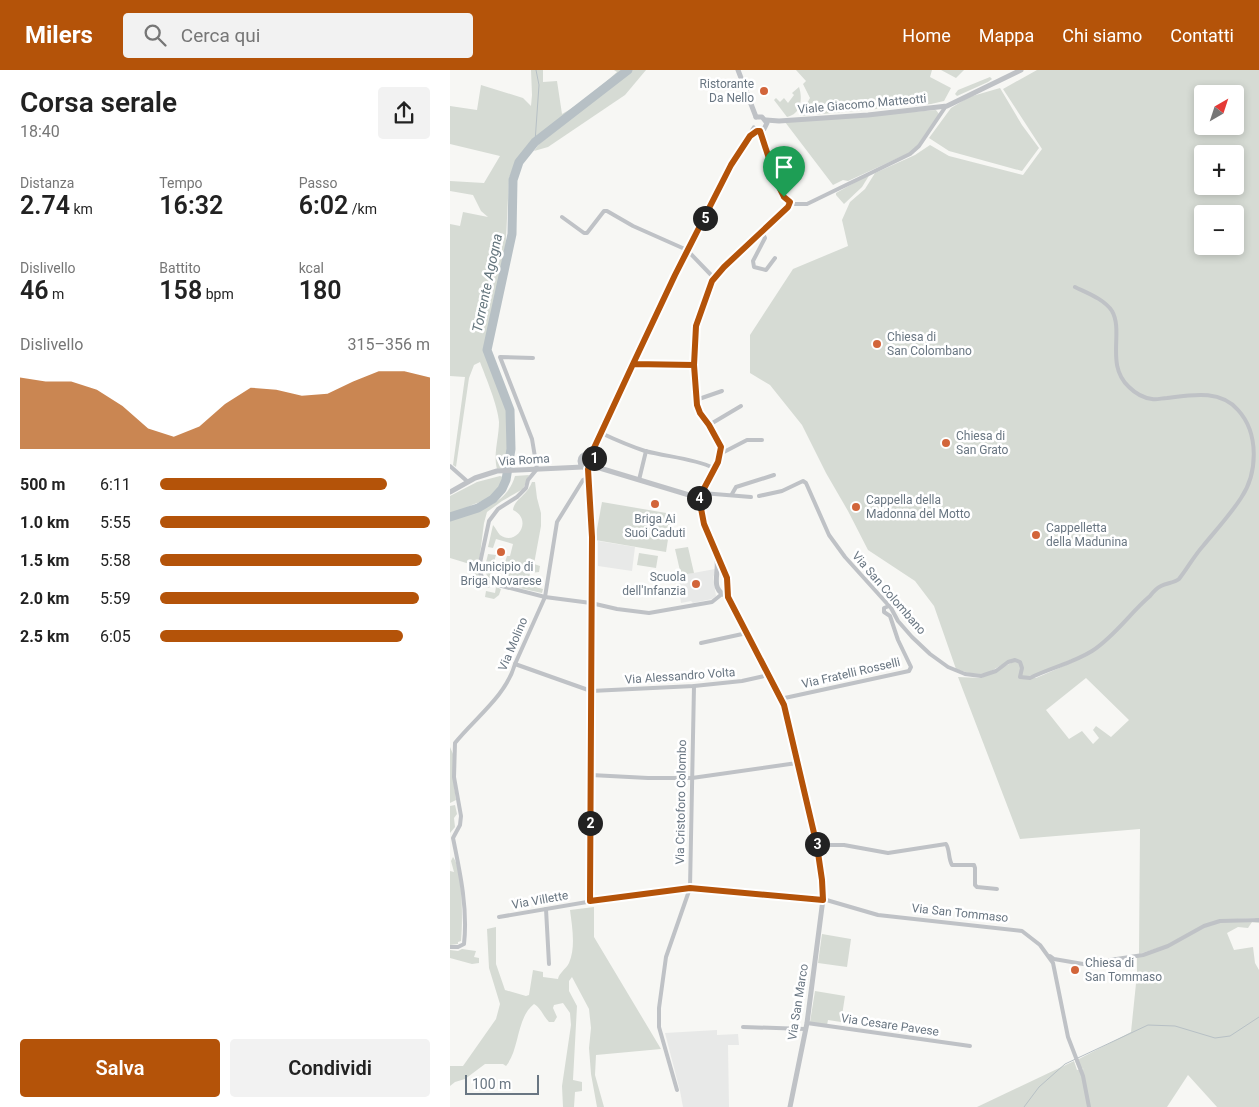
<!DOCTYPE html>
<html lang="it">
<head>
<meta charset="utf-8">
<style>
  :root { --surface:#fff; --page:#f2f2f2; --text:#222; --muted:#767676; --accent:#b45309 }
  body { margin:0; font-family:Roboto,sans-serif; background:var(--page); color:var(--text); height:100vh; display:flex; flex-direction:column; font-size:19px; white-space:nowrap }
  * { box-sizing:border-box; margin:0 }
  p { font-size:16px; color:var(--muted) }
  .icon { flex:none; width:28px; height:28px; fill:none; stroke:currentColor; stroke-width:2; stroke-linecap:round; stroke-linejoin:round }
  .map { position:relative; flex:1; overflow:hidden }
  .sheet { display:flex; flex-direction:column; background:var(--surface); width:450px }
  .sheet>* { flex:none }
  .needle { width:32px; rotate:39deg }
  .tools { position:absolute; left:744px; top:15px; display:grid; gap:10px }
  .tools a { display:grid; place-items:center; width:50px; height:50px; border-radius:5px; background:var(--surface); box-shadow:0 2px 8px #0003; font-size:25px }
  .scale { position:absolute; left:15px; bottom:12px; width:74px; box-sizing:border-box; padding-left:5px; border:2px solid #697682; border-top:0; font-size:14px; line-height:18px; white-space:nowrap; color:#697682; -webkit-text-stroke:4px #fff; paint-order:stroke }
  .pin { position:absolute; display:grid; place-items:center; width:42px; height:42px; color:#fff; margin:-51px -21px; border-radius:50% 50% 50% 0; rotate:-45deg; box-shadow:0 0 5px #0007 }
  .pin .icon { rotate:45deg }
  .km { position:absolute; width:25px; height:25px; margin:-12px; border-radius:50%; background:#222; color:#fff; font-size:14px; line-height:25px; text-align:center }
  .round { display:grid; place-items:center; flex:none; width:52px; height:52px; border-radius:5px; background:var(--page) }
  .overview { display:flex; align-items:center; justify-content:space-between; height:85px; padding:0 20px }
  h1 { font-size:28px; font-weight:600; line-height:38px }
  .figures { display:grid; grid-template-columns:repeat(3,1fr); gap:8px; height:85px; padding:5px 20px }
  .figures div { display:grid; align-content:center }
  .figures b { font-size:25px; font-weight:600 }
  .figures small { font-size:14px; font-weight:400 }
  .figures p { font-size:14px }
  .chart { height:140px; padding:10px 20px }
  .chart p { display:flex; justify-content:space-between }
  .chart svg { width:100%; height:90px; margin-top:5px; fill:var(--accent); opacity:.7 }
  .action { display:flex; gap:10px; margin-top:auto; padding:10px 20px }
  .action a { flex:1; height:58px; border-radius:5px; background:var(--accent); color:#fff; font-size:20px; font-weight:600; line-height:58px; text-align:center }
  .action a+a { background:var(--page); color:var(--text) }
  ul { padding:0 20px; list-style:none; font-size:16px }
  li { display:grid; grid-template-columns:80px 60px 1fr; align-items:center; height:38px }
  li i { height:12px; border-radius:6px; background:var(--accent) }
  header { display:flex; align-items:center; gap:30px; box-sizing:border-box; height:70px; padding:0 25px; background:var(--accent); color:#fff }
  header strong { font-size:24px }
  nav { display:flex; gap:28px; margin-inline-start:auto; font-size:18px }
  .search { width:350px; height:45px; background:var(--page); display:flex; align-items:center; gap:12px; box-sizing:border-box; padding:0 18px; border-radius:5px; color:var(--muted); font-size:19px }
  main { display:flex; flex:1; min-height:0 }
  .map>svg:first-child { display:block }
  .built { fill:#e8e9e8 }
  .green { fill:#d6dbd4; fill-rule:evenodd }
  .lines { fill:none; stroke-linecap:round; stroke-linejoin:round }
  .stream { stroke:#b7c0c5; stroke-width:1 }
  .river { stroke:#b7c0c5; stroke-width:9 }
  .minor { stroke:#bfc2c6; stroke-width:4 }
  .tertiary { stroke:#bfc2c6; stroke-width:5 }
  .route-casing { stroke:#fff; stroke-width:10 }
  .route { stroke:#b45309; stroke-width:6 }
  .poi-dot { fill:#d2653a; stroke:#fff; stroke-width:2 }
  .labels { text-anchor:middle; stroke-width:5; stroke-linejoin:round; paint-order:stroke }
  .poi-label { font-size:12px; fill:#697682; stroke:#fff; text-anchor:start }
  .street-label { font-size:12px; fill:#697682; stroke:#fff }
  .water-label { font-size:14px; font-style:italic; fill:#65767e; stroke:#fff }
</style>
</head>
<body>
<header>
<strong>Milers</strong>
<div class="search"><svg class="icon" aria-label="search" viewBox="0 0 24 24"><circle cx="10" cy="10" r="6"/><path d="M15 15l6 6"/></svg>Cerca qui</div>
<nav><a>Home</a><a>Mappa</a><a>Chi siamo</a><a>Contatti</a></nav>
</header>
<main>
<section class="sheet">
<div class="overview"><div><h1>Corsa serale</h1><p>18:40</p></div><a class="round"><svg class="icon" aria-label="share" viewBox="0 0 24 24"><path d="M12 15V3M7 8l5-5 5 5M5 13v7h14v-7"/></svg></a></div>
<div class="figures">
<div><p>Distanza</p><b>2.74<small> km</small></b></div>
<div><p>Tempo</p><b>16:32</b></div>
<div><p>Passo</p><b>6:02<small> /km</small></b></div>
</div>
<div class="figures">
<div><p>Dislivello</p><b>46<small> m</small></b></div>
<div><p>Battito</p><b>158<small> bpm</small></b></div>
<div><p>kcal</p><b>180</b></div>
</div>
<div class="chart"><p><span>Dislivello</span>315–356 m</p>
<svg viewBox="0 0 160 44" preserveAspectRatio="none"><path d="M0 44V9L10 11L20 11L30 15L40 23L50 34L60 38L70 33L80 22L90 14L100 15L110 18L120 17L130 11L140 6L150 6L160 9V44z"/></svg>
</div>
<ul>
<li><b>500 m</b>6:11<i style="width:84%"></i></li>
<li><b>1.0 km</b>5:55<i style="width:100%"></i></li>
<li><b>1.5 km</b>5:58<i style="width:97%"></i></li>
<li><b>2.0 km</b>5:59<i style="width:96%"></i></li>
<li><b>2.5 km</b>6:05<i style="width:90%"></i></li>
</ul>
<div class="action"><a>Salva</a><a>Condividi</a></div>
</section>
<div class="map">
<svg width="809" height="1037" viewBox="0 0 809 1037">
  <rect width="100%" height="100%" fill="#f7f7f4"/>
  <g class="built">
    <path d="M148,471L185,477L182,501L148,496Z"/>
    <path d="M265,499H266L263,508L266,526L262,529L243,533L241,531L231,533L227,506Z"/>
    <path d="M267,960V965L288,964L289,975H278L279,1037H233L230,1021L215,963Z"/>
  </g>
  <g class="green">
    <path d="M81,0H93V12L107,11L112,44C132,33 149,18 167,2L164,0H178L85,71L67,90L59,108L55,189L36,280L56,340L59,398L47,399C43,384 49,368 49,352C48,336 36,308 30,292L24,295L19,308L6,397L3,395L15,307L0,306V154L10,156L13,142L38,147L31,141L23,125L0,121V111L34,113L50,86L0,74V36L27,40L31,15L73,28L81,36L82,25Z"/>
    <path d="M182,0H196L175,25L98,77L84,81L89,74Z"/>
    <path d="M346,0H482L480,7L501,18L494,31L481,34L350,46L360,28L353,14L356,11Z"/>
    <path d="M491,0H514L506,8Z"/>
    <path d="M587,0H809V853L802,852L798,858L788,857L777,863L784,880L803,877L805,893L809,900V1037H767L738,1005L717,1037H527L624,991L627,1000L634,999L628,998L625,991L681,962L687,904V886L718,877L755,857L770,852L790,851L802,852L806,848L770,850L754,855L717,875L689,884L690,759L570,769L508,607L531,608L565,591L569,593L571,598L570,608H586L623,592L622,589C610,594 585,609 571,606L573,597L570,592C556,586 545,604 530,604C522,604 514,602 506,599L484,536L465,511L418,480L398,441L376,403L352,355L320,315L300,303V265L343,199L398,176L392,150L400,132L415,119L425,103L465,85L480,75L499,86L573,105L592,79L553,19ZM752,24H785V56H752ZM752,84H785V116H752ZM752,144H785V176H752ZM636,608L679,650L661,667L646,656L643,660L649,668L643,674L632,661L619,669L596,640Z"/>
    <path d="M540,7L542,9L538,12L507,26L505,24L508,20Z"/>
    <path d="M349,17C353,29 351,44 337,47L324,30L326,28L330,32L334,28L338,33L344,25L342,23Z"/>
    <path d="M550,18L572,55L589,78L572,101L499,81L479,68L501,38L519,27Z"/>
    <path d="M486,40L489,44L468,75L459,83L398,111L393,110L383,115L335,52Z"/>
    <path d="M420,104L412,117L394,134L386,125V123Z"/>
    <path d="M79,405L73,419L52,431L37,442L34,453L28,500L34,510L40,516L39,518L28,515L29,511L24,509L25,504L22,503L23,495L0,488V448C26,443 57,435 65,406Z"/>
    <path d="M50,406L53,407C47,428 40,428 22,435C15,439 8,443 0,445V426L27,412Z"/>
    <path d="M82,412H85L87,428L91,443V456L84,494L90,496L89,502L80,503L78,515L93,519L92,523L69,518L68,516L54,512L57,501L44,498L42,506L46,508L45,511L39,508L34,501L38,484L46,485L44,492L54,495L57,486H60L63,474L46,469L43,478L38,477L43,455C46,458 47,462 50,465C66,477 84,450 63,440C65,428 76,427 82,412Z"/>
    <path d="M152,432L222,444L216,482L145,470Z"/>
    <path d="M238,477L244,503L231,505L225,479Z"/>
    <path d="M189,483L208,486L206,498L187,495Z"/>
    <path d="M46,517L51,519L49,525L44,529L35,527L36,521L45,523Z"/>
    <path d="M0,677L3,684V707L6,730L0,733Z"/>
    <path d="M5,735L7,744L4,748L5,757L0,763V736Z"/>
    <path d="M3,787C13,799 13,855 11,871L8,872V874L0,875V801L4,802L1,791Z"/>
    <path d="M144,837V867L211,979L146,985L145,1005L154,1037H147L141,1004L139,978L141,958L139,939L122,907L119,911V921L127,936L123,1010L132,1012V1021L125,1022L124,1037H113L112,1016L121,955L120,943L113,933L104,935L103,938L107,947L104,952H99C93,946 91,938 84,934C66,948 70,979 56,996L53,994H35L15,1009L5,1012L0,1016V996H13L46,949L50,934L39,898L37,859L46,857V894L55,920L76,926L79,925L83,900L93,902V907L108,909C109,903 116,899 119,893C126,877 122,856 120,840Z"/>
    <path d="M372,864L401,869L397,897L368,893Z"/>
    <path d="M12,879L26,881L24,887L29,888V893L22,894L0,888V880L8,881Z"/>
    <path d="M365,921L395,926L391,952L378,950L377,955L360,952Z"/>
  </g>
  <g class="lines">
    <g class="stream">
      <path d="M85,72L89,15L86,0"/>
      <path d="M574,1037L589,1017L615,994L698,955L725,956L765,968L780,966L809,947"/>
    </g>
    <path class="river" d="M0,447L28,438L43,429L52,419L56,410L61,379L60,340L37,280L62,164L63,110L69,92L85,72L178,0"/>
    <g class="minor">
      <path d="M340,132L345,134H357L460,84L469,76L496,36"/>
      <path d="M112,147L134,163H137L154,141H157L183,156L237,180L264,208"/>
      <path d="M312,162L315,168L303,191L304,197L316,200L325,188"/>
      <path d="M83,288L50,287L82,369L87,399L78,410L76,418L67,427L48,439L39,451L30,493V503L34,510L48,515L95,527L141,533L167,539L199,543L262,532L272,524"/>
      <path d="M183,294L243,295"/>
      <path d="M246,330L272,321"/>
      <path d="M259,355L291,336"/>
      <path d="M151,363C166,370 180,376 195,381C218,387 242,388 264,398"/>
      <path d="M270,384L297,370H312"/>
      <path d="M0,396L18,412"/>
      <path d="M138,399L141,437L142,467L140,831"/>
      <path d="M189,410L196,381"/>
      <path d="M252,423L301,427"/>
      <path d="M282,424L286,417L324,405"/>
      <path d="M309,426L332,421L353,411L356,413L379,465L395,487L441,538L448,551L462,567L480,584L498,597L515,604L531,606L546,601L558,592L565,590L570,592L572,598L570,607L580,608C600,598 623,593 642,581C665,566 680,543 700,526C703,522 707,518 711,516C717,513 724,513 729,509C737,499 744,486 753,476C766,460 780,445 791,428C808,403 809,363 788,340C770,319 741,325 717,328C712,328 707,330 702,329C694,328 685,323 679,317C655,295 674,262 662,241C654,229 637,223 625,217"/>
      <path d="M251,573L297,563"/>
      <path d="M65,594L141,621L244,616L292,611L319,605"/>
      <path d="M330,629L459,601L461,597L448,570L440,546L434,542V538L439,536"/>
      <path d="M141,705L198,708H242L347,693"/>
      <path d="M367,775H394L438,783L496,774C500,780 498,788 502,795H524L525,798V815L527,817L547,819"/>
      <path d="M96,839L99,894"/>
      <path d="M49,847L178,825L240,818L373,829L428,845L572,861L590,875L603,893L618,967L633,1006L639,1037"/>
      <path d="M0,877H8L14,874C18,839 10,802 3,768L10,755L11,746L4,707L5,673C25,648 56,626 65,594L95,527L107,452L133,410L139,407"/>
      <path d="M600,886L604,889L633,894L693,885L718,876L754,856L770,851L809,850"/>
      <path d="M357,953L520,976"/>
      <path d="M293,957L355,959"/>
      <path d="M227,1020L209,957V938L216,887L240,818L244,616"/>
    </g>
    <g class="tertiary">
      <path d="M288,0L306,47"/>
      <path d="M306,47H312L317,53L314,59L309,61"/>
      <path d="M316,50L329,51L418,45L497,36L571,0"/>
      <circle cx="137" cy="391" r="7"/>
      <path d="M140,385L144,378L237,180L281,95L304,58"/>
      <path d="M143,396L249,428"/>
      <path d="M0,422L25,408L47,401L133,397"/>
      <path d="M249,428L254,455L277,508L279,527L334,635L367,775L373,810V829L357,953L340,1037"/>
      <path d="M249,428C255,420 270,389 271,380C272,365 254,353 249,341C236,310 246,240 262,211C267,201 279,192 288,184C305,169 321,153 338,137L340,132C324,117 317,82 309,61"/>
      <path d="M267,490C269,506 259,520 279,527"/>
    </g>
  </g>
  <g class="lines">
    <defs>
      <path id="route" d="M334,127L340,132L338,137L274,197L262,211L246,256L244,295L183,294L144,378V394L138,399L142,467L140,831L240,818L373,830L372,810L367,776L334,635L278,527L277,508L254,454L249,428L268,392L271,377L259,355L250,343L247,335L244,295L183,294L225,205L281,95L300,66L307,61H310L327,113L334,127"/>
    </defs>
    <use href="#route" class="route-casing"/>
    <use href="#route" class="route"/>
  </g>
  <g class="poi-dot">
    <circle cx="314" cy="21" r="5"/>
    <circle cx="427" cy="274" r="5"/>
    <circle cx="496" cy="373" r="5"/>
    <circle cx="205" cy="434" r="5"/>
    <circle cx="406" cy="437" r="5"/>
    <circle cx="586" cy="465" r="5"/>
    <circle cx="51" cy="482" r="5"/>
    <circle cx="246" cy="514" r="5"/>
    <circle cx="625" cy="900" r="5"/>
  </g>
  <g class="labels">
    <g class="poi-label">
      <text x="304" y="18" text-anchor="end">Ristorante<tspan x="304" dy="14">Da Nello</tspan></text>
      <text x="437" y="271">Chiesa di<tspan x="437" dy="14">San Colombano</tspan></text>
      <text x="506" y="370">Chiesa di<tspan x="506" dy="14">San Grato</tspan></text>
      <text x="416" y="434">Cappella della<tspan x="416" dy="14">Madonna del Motto</tspan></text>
      <text x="205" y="453" text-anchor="middle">Briga Ai<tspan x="205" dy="14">Suoi Caduti</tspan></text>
      <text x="596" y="462">Cappelletta<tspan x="596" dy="14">della Madunina</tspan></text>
      <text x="51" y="501" text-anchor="middle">Municipio di<tspan x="51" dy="14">Briga Novarese</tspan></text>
      <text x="236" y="511" text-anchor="end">Scuola<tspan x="236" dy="14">dell'Infanzia</tspan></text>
      <text x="635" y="897">Chiesa di<tspan x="635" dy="14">San Tommaso</tspan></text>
    </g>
    <g class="street-label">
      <text transform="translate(412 34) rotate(-5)" y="4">Viale Giacomo Matteotti</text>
      <text transform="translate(74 390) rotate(-4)" y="4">Via Roma</text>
      <text transform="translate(439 523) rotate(49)" y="4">Via San Colombano</text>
      <text transform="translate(63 574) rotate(-67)" y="4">Via Molino</text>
      <text transform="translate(401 603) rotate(-13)" y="4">Via Fratelli Rosselli</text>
      <text transform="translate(230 606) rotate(-4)" y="4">Via Alessandro Volta</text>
      <text transform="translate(231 732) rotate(-89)" y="4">Via Cristoforo Colombo</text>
      <text transform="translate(90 830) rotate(-10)" y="4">Via Villette</text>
      <text transform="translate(510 843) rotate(6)" y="4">Via San Tommaso</text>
      <text transform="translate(348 932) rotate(-81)" y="4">Via San Marco</text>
      <text transform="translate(440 955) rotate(8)" y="4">Via Cesare Pavese</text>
    </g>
    <g class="water-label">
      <text transform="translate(37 213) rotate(-78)" y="5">Torrente Agogna</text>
    </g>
  </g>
</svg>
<div class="tools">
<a><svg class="needle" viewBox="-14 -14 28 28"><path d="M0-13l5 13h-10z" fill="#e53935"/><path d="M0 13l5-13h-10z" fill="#767676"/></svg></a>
<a>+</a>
<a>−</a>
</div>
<div class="scale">100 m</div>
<div class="pin" style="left:334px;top:127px;background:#1e9e55"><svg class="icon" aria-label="arrive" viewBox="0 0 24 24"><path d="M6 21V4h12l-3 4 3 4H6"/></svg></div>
<b class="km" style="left:144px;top:388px">1</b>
<b class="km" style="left:140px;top:753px">2</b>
<b class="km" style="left:367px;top:774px">3</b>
<b class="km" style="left:249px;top:428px">4</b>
<b class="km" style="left:255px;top:148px">5</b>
</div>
</main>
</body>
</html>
